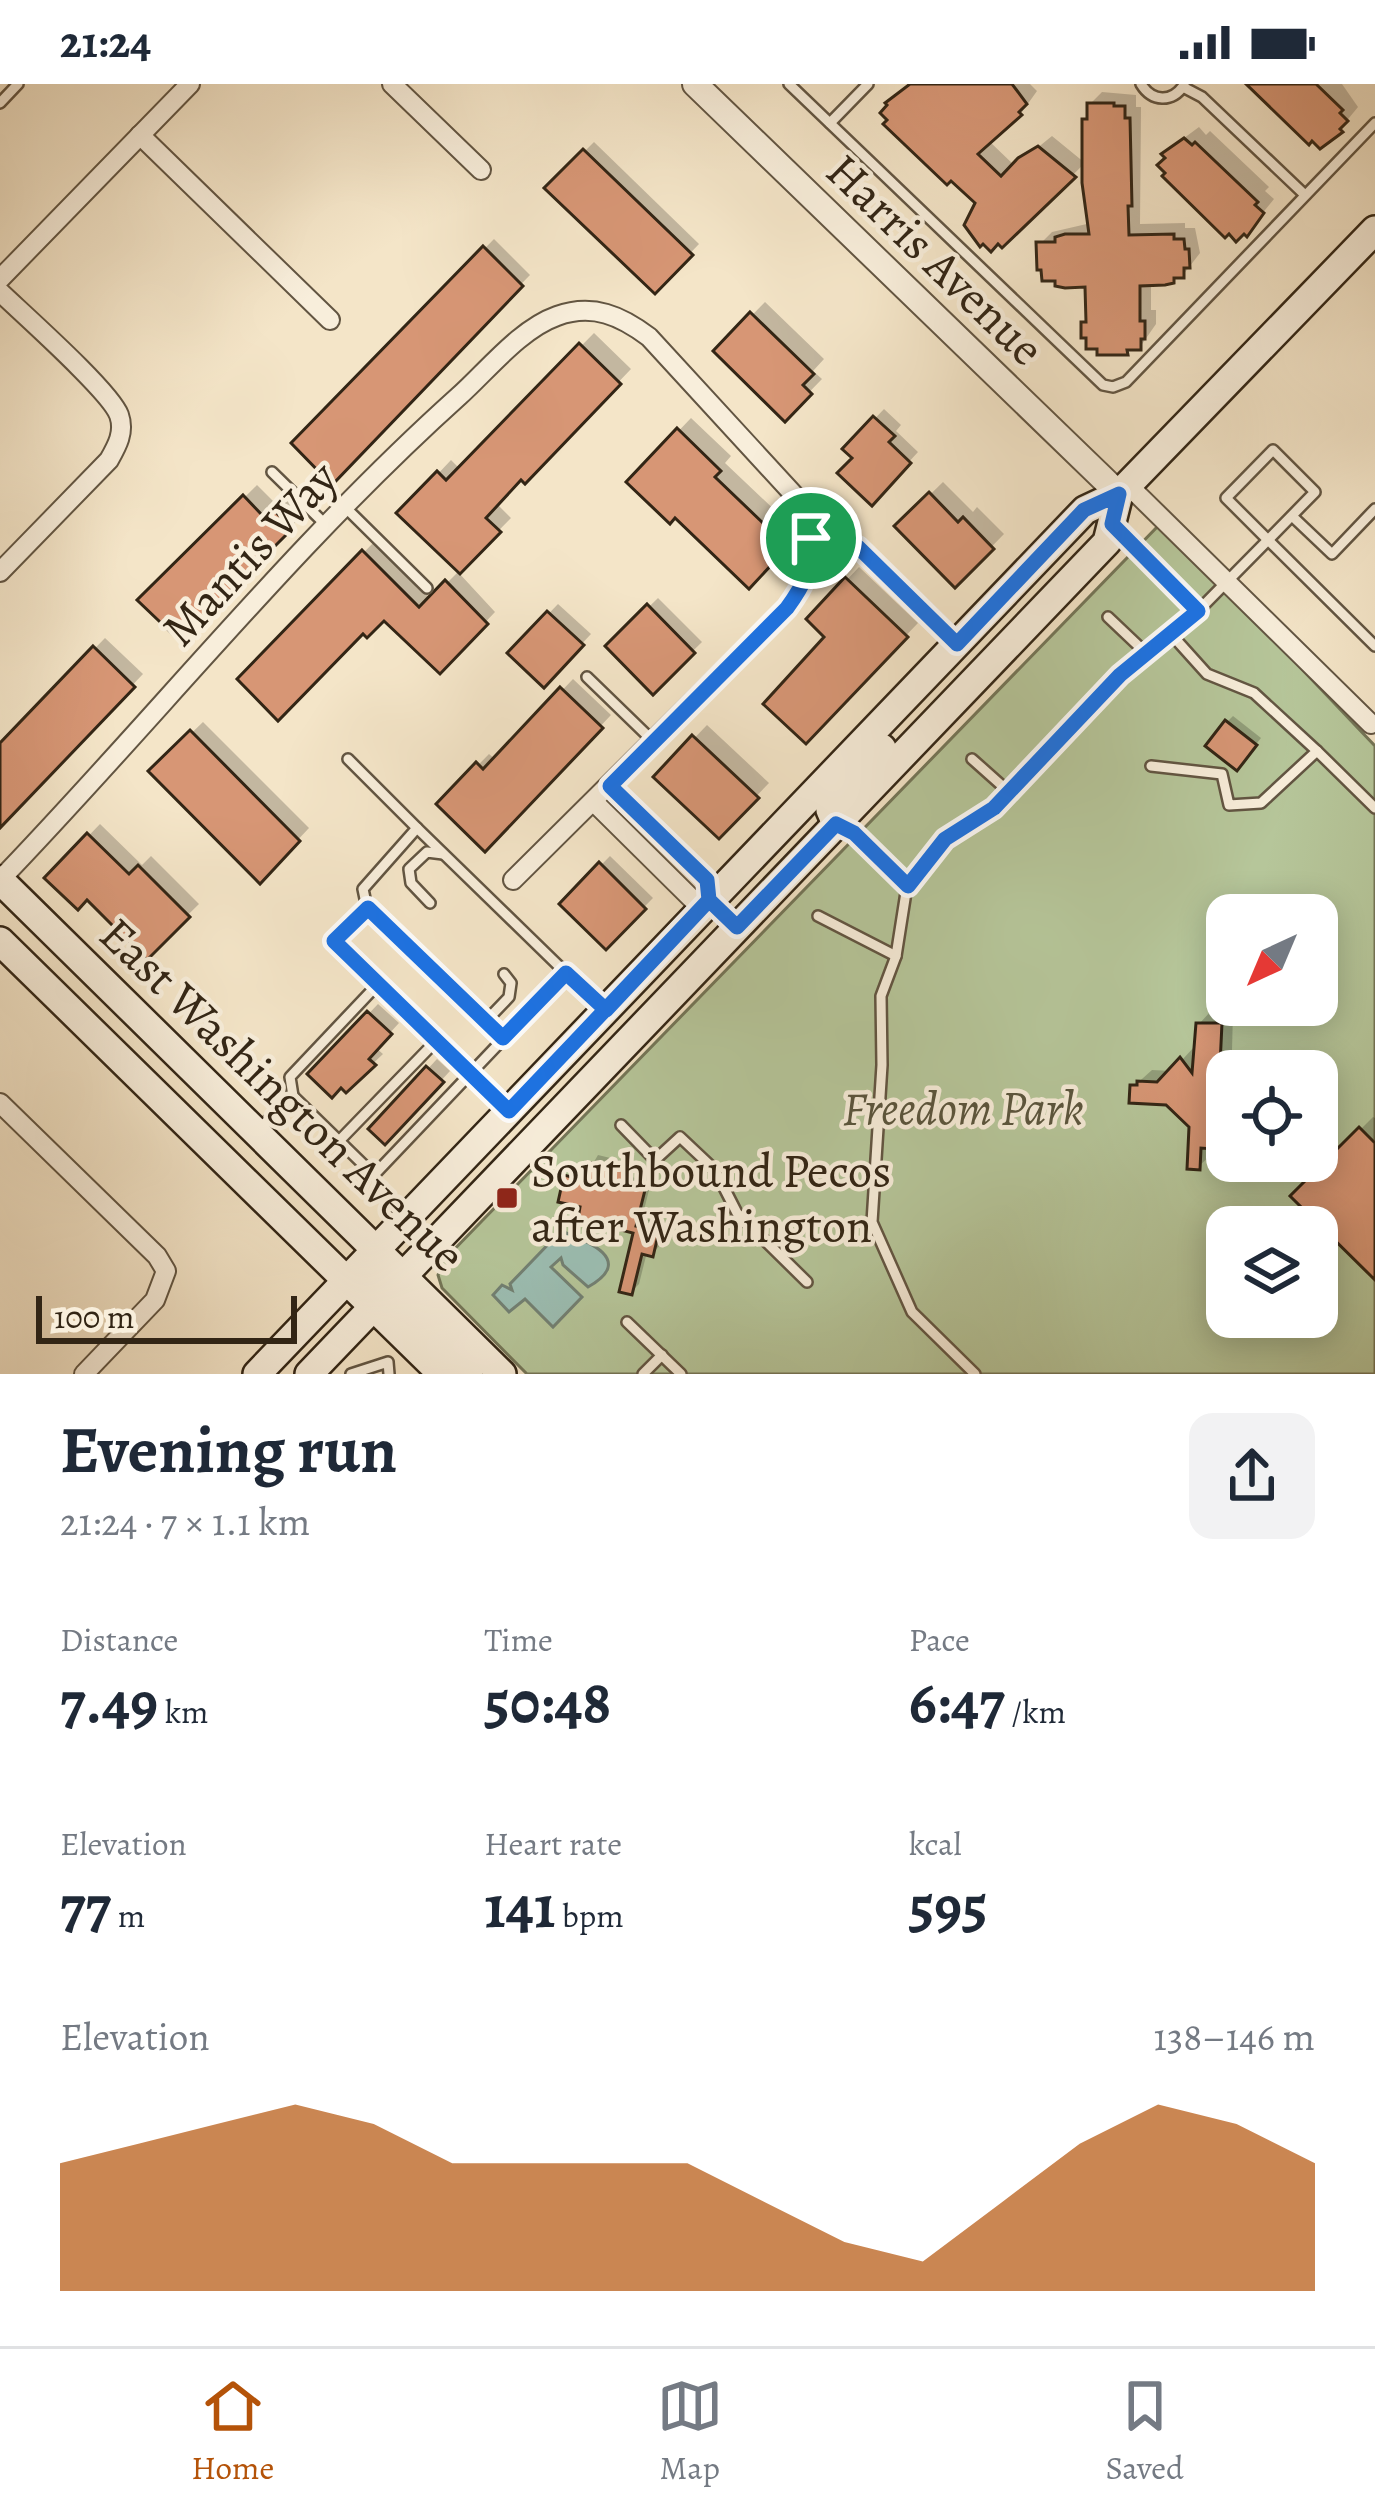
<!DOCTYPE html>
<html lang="en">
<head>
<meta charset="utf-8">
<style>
  :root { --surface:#fff; --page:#f2f2f3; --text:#1f2937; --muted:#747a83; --line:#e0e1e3; --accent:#b45309 }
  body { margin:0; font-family:Alegreya,serif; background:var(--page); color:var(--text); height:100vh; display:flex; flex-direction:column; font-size:45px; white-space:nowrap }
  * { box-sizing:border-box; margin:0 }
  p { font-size:39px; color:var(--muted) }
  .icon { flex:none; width:66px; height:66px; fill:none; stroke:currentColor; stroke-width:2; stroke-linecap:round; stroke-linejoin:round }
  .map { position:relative; height:1290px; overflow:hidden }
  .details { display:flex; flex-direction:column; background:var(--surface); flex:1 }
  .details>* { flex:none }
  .needle { width:78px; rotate:224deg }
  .buttons { position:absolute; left:1206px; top:810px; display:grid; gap:24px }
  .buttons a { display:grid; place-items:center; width:132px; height:132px; border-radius:24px; background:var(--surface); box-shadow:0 6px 30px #0003; font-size:60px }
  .scale { position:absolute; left:36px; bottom:30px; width:261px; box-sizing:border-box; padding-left:12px; border:6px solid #322515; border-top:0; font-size:33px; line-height:42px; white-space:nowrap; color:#322515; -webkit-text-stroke:9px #f8eedb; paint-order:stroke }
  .pin { position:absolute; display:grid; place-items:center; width:102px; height:102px; color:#fff; margin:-51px; border:6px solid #fff; border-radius:50%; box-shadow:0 3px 12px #0007 }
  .round { display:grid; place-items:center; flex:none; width:126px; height:126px; border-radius:24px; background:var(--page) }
  .overview { display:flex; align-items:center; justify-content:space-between; height:204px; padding:0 60px }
  h1 { font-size:66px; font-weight:700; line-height:90px }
  .figures { display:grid; grid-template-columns:repeat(3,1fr); gap:18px; height:204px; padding:12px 60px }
  .figures div { display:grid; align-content:center }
  .figures b { font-size:60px; font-weight:700 }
  .figures small { font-size:33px; font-weight:400 }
  .figures p { font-size:33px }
  .chart { height:336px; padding:24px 60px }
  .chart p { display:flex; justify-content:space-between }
  .chart svg { width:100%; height:216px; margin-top:12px; fill:var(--accent); opacity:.7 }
  .status { display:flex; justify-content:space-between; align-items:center; height:84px; padding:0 60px; background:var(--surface); direction:ltr }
  .status svg { height:33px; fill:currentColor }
  .menu { display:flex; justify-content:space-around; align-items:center; height:168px; border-top:3px solid var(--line); background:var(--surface); font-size:33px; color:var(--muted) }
  .menu a { display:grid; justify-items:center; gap:6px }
  .menu .current { color:var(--accent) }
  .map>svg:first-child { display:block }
  .green { fill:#b6c69a; stroke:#747658; stroke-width:3; fill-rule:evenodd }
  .water { fill:#9cbfb4; stroke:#728174; stroke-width:3 }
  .shadow { fill:#0003 }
  .building { fill:#d79675; stroke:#322515; stroke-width:3 }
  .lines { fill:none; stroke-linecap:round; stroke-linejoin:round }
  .service-casing { stroke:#625542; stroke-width:14 }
  .minor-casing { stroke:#625542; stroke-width:22 }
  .tertiary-casing { stroke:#625542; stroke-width:28 }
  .secondary-casing { stroke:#322515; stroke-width:32 }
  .service { stroke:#f8eedb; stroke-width:9 }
  .minor { stroke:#f8eedb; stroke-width:18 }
  .tertiary { stroke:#f8eedb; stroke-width:24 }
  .secondary { stroke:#f8eedb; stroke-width:27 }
  .route-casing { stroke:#fff; stroke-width:24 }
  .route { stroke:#1a73e8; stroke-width:15 }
  .poi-dot { fill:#8f2418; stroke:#f8eedb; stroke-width:4.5 }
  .labels { text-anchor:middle; stroke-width:9; stroke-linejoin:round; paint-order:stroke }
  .street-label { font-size:48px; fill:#322515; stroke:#f8eedb }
  .park-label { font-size:48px; font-style:italic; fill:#5a553d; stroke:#f8eedb }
  .poi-label { font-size:48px; fill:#322515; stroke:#f8eedb; text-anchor:start }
</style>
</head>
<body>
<div class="status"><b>21:24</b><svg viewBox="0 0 49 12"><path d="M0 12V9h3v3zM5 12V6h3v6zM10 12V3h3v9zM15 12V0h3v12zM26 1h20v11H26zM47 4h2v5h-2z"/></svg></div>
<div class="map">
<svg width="1375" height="1290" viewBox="0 0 1375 1290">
  <rect width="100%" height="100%" fill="#f4e5c8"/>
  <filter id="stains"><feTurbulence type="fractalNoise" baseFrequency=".00167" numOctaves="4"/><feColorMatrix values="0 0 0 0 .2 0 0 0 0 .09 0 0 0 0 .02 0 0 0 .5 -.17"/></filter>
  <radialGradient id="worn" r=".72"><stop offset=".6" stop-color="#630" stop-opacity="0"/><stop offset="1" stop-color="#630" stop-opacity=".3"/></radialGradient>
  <path class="green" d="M1162,438L1375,662V1290H527L442,1204L438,1191L443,1177ZM1227,831H1317V921H1227ZM1227,987H1317V1077H1227ZM1227,1143H1317V1233H1227Z"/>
  <path class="water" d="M561,1147C588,1157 636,1176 588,1203L563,1181L561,1174L551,1183L582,1213L553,1243L525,1215L509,1228L493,1211L502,1201L512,1206L510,1200Z"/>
  <g class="shadow">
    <path d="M908,0H1030L1037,7L1022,28L988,56L1015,82L1052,52L1085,79L1002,160L978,119L898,9Z"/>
    <path d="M1250,0H1342L1358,23L1331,56Z"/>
    <path d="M1102,8L1136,11V23H1141L1140,140L1185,139V144H1195L1200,169L1183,191L1151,198V226H1156V240L1140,263L1126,268L1084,239L1089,235L1088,200L1040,160L1052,148L1091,139L1085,36L1090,31V20Z"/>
    <path d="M1199,43L1206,51L1210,47L1269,103L1265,107L1274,115L1247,148L1176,60Z"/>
    <path d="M594,58L699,160L655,206L548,104Z"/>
    <path d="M494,155L530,191L332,396L295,359Z"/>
    <path d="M765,218L824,275L813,287L822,295L785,333L717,267Z"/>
    <path d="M594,249L631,285L525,396L521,392L496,419L511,434L458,488L495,528L440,586L384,533L363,546L241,595L374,458L431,515L460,486L401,429L451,376L460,385Z"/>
    <path d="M884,325L901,341L896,347L918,368L872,418L856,374L846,365Z"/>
    <path d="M691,334L731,372L725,379L799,449L749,501L676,430L630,398Z"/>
    <path d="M943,398L973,428L977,423L1004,450L955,500L898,442Z"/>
    <path d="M257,401L277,421L286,413L303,431L179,553L141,516Z"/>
    <path d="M859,483L918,539L806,656L829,553L810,535Z"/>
    <path d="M658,514L702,558L653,606L609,562Z"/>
    <path d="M558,520L591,550L544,600L511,569Z"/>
    <path d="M105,554L143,590L0,740V662Z"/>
    <path d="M573,595L611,631L485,764L440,720L489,670L496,676Z"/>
    <path d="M1233,632L1261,654L1242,678L1227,638Z"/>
    <path d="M203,638L309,744L260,796L152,687Z"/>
    <path d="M707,641L769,699L719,751L657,693Z"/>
    <path d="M100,740L142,781L151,772L199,820L147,871L88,812L48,794Z"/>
    <path d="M610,772L653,814L606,862L563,820Z"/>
    <path d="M378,920L399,939L376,964L383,970L346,1005L311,990Z"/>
    <path d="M1211,927H1233L1232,967L1249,987H1227V1063L1212,1062V1070L1199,1082L1192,1042L1168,1018L1133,1003L1152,986L1172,987L1194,963L1197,966L1199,940Z"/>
    <path d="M437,975L450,987L385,1057L372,1045Z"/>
    <path d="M1373,1033L1375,1034V1191L1294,1112Z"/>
    <path d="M598,1071L631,1079L628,1092L651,1098L642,1134L665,1140L660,1161L652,1170L647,1168L639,1200L631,1208L637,1146L584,1121L567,1093L575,1085L588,1088Z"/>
  </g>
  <g class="building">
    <path d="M910,0H1012L1027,20L1019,28L1022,31L978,70L1001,92L1018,74L1038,62L1076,93L1002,164L998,160L991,168L983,160L980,163L964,141L975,119L951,97L947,101L883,40L887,36L880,29L887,21L885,19Z"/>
    <path d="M1246,0H1316L1343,26L1340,29L1348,37L1340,45L1343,48L1320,65L1312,57L1309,61Z"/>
    <path d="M1087,19H1114V22H1125V34H1130L1132,122H1128L1129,151L1174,150V155H1184L1185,165H1189L1190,184H1184V194H1174V199L1165,201L1140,202V237H1145V255H1141V266H1127L1128,271H1097V265H1086V254H1081V238H1086L1085,203L1065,204L1055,202V197H1042L1041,186H1037L1036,158H1055V153L1065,150H1089L1082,99V35H1087Z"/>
    <path d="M1184,54L1192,61L1195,58L1258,118L1255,121L1264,129L1247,153L1244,150L1236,158L1229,150L1225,154L1162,92L1165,89L1157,81L1165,74L1161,70Z"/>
    <path d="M583,65L693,171L655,210L544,104Z"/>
    <path d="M483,162L523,202L332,401L291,359Z"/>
    <path d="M750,228L814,290L803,301L812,310L785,338L713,267Z"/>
    <path d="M579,259L621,300L525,400L521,396L486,434L501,448L460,490L396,429L437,387L446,396Z"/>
    <path d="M873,332L895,352L889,358L911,379L872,422L837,389L852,374L842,365Z"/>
    <path d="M677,344L721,387L715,393L788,463L749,505L675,434L670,440L626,398Z"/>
    <path d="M929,408L958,438L963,433L994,465L955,504L894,442Z"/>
    <path d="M243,411L263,432L271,423L292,445L180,557L137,516Z"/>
    <path d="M362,466L419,523L445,496L488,540L440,590L384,537L367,554L363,550L278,637L237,595Z"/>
    <path d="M845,493L908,553L806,660L763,620L824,553L806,535Z"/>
    <path d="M647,520L695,569L653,611L605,562Z"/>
    <path d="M547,527L584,561L544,604L507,569Z"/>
    <path d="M93,562L135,603L0,744V659Z"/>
    <path d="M560,603L603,644L485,768L436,720L476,678L483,685Z"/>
    <path d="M1225,636L1257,661L1237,687L1205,662Z"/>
    <path d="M190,646L300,757L260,800L148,687Z"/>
    <path d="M692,651L759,714L719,755L653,693Z"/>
    <path d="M87,749L129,790L138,781L190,833L147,876L87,816L78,826L44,794Z"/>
    <path d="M599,778L646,825L606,866L559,820Z"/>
    <path d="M367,927L392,950L369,975L376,981L346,1009L341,1004L332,1014L307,990Z"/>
    <path d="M1196,939H1222L1220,981L1227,989V1066L1201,1064L1200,1086L1187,1085L1189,1043L1166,1021L1129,1019L1130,1001H1137V997L1157,998L1180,973L1192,989Z"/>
    <path d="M426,982L444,998L385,1061L368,1045Z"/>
    <path d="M1359,1043L1375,1059V1196L1290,1112Z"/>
    <path d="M587,1078L625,1087L622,1100L645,1106L636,1142L659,1147L653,1173L642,1170L632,1211L619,1208L633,1149L578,1135L580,1123L558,1118L564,1091L583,1096Z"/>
  </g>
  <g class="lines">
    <defs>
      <g id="service">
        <path d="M789,0L1103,301L1113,303L1126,298L1375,39"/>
        <path d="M1141,0C1152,18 1172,19 1184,1"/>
        <path d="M1183,3L1202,13L1305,111"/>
        <path d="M0,19L18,0"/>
        <path d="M830,39L868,0"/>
        <path d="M1273,366L1315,408L1268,456L1226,414Z"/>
        <path d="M272,388L326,441"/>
        <path d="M345,423L427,504"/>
        <path d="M1292,432L1332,470L1375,425"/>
        <path d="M1117,444L1198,527L1268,456L1375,562"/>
        <path d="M1108,533L1147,570L1198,527"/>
        <path d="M587,593L654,658"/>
        <path d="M1317,667L1375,724"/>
        <path d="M348,675L417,744L363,805L367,824"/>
        <path d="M972,675L1009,708"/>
        <path d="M1151,682L1222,690L1229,721L1261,719L1317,667L1254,609L1207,590L1171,550"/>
        <path d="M840,742L853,749L907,802"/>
        <path d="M417,744L566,889"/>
        <path d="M430,819L411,799L409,785L427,768L443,770"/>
        <path d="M818,832L896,872"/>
        <path d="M378,900L334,857L367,824L503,954"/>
        <path d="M486,937L509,913L511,899L504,890"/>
        <path d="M293,1012L290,993L378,900L505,1023"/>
        <path d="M621,1041L655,1076L680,1053L715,1086L737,1129L807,1198"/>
        <path d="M261,1043L293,1012L374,1091L566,889L602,922"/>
        <path d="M339,1057L436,957"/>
        <path d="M627,1238L681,1290"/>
        <path d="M351,1290L388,1278L389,1290"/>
        <path d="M643,1290L662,1271"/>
        <path d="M975,1290L912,1228L872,1138L882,981L881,912L896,872L907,802L945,755L994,724L1120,591L1147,570"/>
      </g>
      <g id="minor">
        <path d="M392,0L481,86"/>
        <path d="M140,51L330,236"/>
        <path d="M0,195L190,0"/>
        <path d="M0,208C24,231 110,307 119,331C125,348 117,362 109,376L0,488"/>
        <path d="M1128,401L1371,640"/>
        <path d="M811,454L843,456L858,463L957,559"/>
        <path d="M610,702L707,797L709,816"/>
        <path d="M594,718L692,815L709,816L737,843"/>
        <path d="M0,796C154,636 293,461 459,312C487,287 520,245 557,232C593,219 621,232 649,253L796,413C819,453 814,487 787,524L513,796"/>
        <path d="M0,1019L157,1172L166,1187L155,1216L84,1290"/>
      </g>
      <path id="tertiary" d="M695,0L1119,410"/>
      <g id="secondary">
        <path d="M836,740L830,726L834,715L882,664"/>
        <path d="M0,796L502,1290"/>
        <path d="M0,857L442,1290"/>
        <path d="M375,1195L469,1290"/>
        <path d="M257,1290L1085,426L1119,410L1375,146"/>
        <path d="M309,1290L1107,458L1119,410"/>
      </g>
    </defs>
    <use href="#service" class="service-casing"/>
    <use href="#minor" class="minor-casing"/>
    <use href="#tertiary" class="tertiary-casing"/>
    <use href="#secondary" class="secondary-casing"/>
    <use href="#service" class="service"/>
    <use href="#minor" class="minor"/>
    <use href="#tertiary" class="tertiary"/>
    <use href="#secondary" class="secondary"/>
  </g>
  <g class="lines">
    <defs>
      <path id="route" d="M811,454C815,481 803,502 787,524L610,702L707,796L709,816L606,926L566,889L503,954L368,824L334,857L509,1027C576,957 642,887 709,816L737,843L836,740L854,749L908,802L945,755L994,724L1120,591L1198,527L1112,440L1119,410L1084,426L957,560L858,463L843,456L811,454"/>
    </defs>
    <use href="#route" class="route-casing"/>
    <use href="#route" class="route"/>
  </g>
  <rect class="poi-dot" x="495" y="1102" width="24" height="24" rx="6"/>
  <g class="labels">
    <g class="street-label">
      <text transform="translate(936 175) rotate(44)" y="17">Harris Avenue</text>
      <text transform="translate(249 469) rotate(-47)" y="17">Mantis Way</text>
      <text transform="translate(283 1010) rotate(44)" y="17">East Washington Avenue</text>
    </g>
    <g class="park-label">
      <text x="963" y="1040">Freedom Park</text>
    </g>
    <g class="poi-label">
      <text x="531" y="1103">Southbound Pecos<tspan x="531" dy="55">after Washington</tspan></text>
    </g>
  </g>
  <rect width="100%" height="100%" filter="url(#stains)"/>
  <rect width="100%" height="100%" fill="url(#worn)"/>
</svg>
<div class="buttons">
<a><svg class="needle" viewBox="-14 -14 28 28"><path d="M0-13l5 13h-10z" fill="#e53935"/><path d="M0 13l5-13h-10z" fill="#747a83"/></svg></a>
<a><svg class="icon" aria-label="locate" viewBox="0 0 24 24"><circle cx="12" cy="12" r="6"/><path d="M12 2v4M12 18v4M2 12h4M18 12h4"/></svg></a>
<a><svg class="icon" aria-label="layers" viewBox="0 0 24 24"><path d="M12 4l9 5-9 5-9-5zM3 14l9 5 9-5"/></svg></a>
</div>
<div class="scale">100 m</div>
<div class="pin" style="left:811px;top:454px;background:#1e9e55"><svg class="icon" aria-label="arrive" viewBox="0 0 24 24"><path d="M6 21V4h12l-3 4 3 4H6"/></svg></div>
</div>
<section class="details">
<div class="overview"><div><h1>Evening run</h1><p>21:24 · 7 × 1.1 km</p></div><a class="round"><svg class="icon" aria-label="share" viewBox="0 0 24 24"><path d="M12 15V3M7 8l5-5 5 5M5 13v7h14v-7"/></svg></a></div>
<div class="figures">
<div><p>Distance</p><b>7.49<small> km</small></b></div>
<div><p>Time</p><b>50:48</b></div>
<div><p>Pace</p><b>6:47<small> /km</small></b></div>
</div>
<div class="figures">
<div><p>Elevation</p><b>77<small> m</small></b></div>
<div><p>Heart rate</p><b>141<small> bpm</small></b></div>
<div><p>kcal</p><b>595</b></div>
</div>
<div class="chart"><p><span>Elevation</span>138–146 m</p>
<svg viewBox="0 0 160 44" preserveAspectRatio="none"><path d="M0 44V18L10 14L20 10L30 6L40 10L50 18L60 18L70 18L80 18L90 26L100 34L110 38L120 26L130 14L140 6L150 10L160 18V44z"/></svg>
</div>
</section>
<nav class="menu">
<a class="current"><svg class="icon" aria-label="home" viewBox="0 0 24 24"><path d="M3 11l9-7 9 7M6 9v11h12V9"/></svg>Home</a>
<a><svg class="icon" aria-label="map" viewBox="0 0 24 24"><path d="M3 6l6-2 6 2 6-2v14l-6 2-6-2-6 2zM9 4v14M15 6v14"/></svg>Map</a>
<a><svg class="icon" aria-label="saved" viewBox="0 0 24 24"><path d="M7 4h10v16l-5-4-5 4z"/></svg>Saved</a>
</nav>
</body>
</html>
